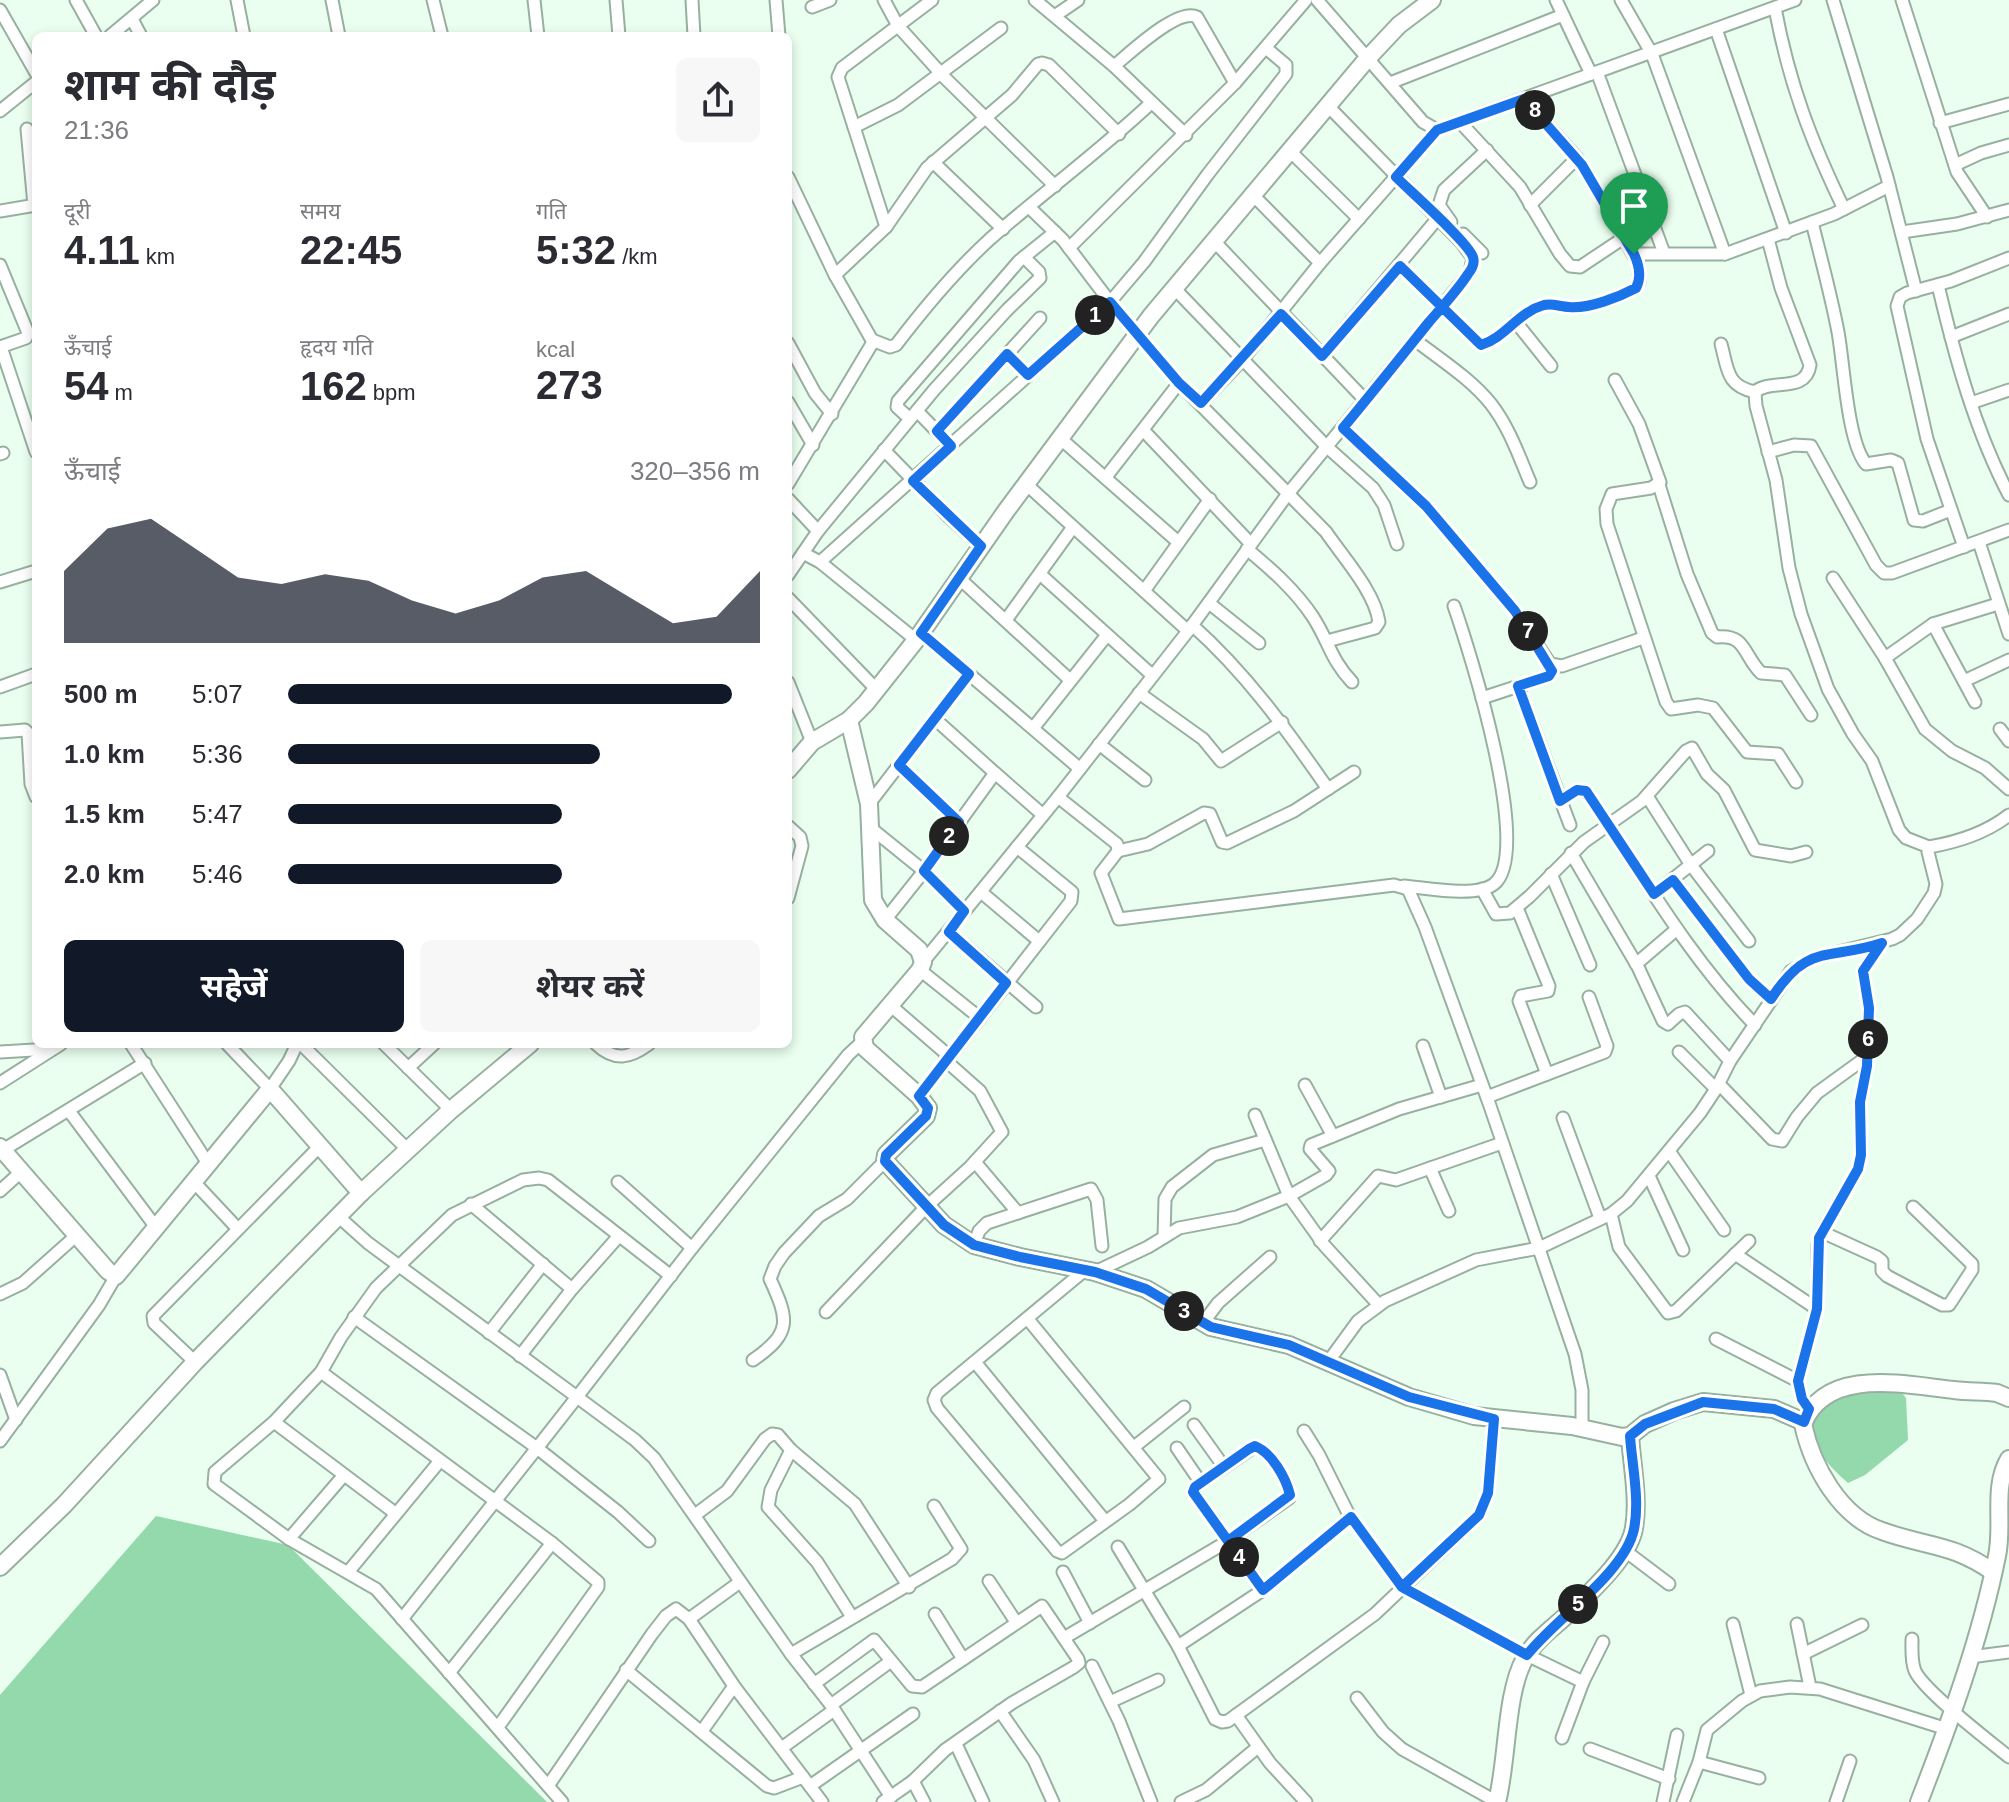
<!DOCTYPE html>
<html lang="hi">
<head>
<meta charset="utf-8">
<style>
  :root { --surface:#fff; --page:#f7f7f7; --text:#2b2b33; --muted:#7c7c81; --accent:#111827 }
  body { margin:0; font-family:Helvetica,"Noto Sans Devanagari",sans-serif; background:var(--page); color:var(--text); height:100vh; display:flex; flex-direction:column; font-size:30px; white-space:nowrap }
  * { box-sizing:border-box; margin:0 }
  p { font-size:26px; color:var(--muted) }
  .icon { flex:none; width:44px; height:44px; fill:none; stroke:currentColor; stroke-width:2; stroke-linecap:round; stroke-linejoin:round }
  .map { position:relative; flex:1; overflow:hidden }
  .panel { position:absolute; left:32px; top:32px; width:760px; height:1016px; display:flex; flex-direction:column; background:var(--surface); border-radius:12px; box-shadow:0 4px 12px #0003 }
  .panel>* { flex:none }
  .pin { position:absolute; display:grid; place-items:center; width:68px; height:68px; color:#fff; margin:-82px -34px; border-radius:50% 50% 50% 0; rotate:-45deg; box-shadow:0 0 8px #0007 }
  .pin .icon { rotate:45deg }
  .km { position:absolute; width:40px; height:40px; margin:-20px; border-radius:50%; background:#222; color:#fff; font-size:22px; line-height:40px; text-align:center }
  .round { display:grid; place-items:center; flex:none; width:84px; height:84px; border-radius:12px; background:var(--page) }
  .headline { display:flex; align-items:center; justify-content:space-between; height:136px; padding:0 32px }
  h1 { font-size:44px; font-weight:700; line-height:60px }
  .stats { display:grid; grid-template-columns:repeat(3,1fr); gap:12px; height:136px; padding:8px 32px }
  .stats div { display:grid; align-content:center }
  .stats b { font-size:40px; font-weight:700 }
  .stats small { font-size:22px; font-weight:400 }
  .stats p { font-size:22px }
  .chart { height:224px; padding:16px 32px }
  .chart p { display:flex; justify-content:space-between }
  .chart svg { width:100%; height:144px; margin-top:8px; fill:var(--accent); opacity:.7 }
  .cta { display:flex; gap:16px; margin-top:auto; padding:16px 32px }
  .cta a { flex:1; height:92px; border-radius:12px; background:var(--accent); color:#fff; font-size:32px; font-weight:700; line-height:92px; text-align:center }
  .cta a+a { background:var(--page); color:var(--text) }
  ul { padding:0 32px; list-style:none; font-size:26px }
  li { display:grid; grid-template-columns:128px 96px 1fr; align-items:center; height:60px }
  li i { height:20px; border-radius:10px; background:var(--accent) }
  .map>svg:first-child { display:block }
  .green { fill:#93d9ab }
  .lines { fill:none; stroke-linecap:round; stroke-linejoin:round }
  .street-casing { stroke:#98b0a0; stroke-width:15 }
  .secondary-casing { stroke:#98b0a0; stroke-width:20 }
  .street { stroke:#fff; stroke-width:11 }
  .secondary { stroke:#fff; stroke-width:16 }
  .route-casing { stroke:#fff; stroke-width:16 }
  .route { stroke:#1a73e8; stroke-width:10 }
</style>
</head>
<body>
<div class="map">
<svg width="2009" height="1802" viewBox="0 0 2009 1802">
  <rect width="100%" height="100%" fill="#eafff0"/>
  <g class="green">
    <path d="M1862,1390L1902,1393L1906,1398L1908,1440L1865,1475L1848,1483C1802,1444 1796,1407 1862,1390Z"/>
    <path d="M156,1516L288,1545L547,1802H0V1695Z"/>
  </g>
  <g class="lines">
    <defs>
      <g id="street">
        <path d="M76,0L96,36"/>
        <path d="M237,0L244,36"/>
        <path d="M332,0L339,36"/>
        <path d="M433,0L442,36"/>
        <path d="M534,0L538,36"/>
        <path d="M616,0L619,36"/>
        <path d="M692,0L694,36"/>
        <path d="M776,0L779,36"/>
        <path d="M884,0L898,26L945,78L1055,186"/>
        <path d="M1035,0L1114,66L1186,135"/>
        <path d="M1317,0L1423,122L1437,130L1795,0"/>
        <path d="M1556,0L1591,74"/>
        <path d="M1621,0L1652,54L1725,254"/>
        <path d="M1833,0L1887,177L1916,291"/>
        <path d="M1902,0L1957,172L1987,217"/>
        <path d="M812,7L830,0"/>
        <path d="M1775,8C1789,83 1811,141 1844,209"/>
        <path d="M0,10L36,73"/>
        <path d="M1056,15L1078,0"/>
        <path d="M132,19L141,36"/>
        <path d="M1716,29L1786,233"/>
        <path d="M110,36L153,0"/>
        <path d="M1114,66C1130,53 1178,7 1197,17L1235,83"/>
        <path d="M1597,72L1664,253"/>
        <path d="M1390,83L1563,15"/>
        <path d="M0,111L36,82"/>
        <path d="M1460,122L1520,187L1560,254L1570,266L1580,267L1622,239"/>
        <path d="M1940,123L2009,104"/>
        <path d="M854,127L898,105L1001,28"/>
        <path d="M27,129L34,205"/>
        <path d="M1290,151L1359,219"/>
        <path d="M933,162L1003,229"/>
        <path d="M1955,165L1981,153L2009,145"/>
        <path d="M788,177L835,275L873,342L788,484"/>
        <path d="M1252,194L1320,263"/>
        <path d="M1530,205L1577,158"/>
        <path d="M1030,208L1063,240L1110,302L1179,383L1326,532C1343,557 1375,592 1379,622L1375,628L1368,630L1327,641"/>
        <path d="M0,211L36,205"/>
        <path d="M1451,222L1439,205L1444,190L1487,150"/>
        <path d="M1812,222C1821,259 1831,295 1838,332C1844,364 1847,441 1866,464L1891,460L1898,463L1914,520L1923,521L1951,510"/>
        <path d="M886,227L838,77L842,68L932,0"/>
        <path d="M1902,232L1957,224L2009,210"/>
        <path d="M1463,234L1482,253"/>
        <path d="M1768,239L1781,288L1810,365C1806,394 1770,378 1755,392L1756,406L1776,480L1789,568L1801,614L1828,689L1853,734L1872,761L1899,830L1906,838L1929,847"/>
        <path d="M1213,240L1365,400"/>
        <path d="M1069,248L1235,83L1306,0"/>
        <path d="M1634,254H1725L1834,214L1889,186"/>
        <path d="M0,265L28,333L26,338L0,347"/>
        <path d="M1400,266L1481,345C1505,338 1519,312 1544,305C1553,303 1561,307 1569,307C1589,309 1618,297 1636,288L1639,282L1638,263L1591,180L1577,158L1524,99"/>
        <path d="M835,275L886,227L927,168L1012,95L1038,64L1042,63L1049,65L1119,134"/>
        <path d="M1938,285C1955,357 1975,430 2009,495"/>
        <path d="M1175,289L1327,447L1373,488L1384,505L1397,544"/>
        <path d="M1515,321L1551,366"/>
        <path d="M1951,337L2009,314"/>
        <path d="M872,340L890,347L896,345C925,307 955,271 990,239C1043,193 1100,151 1151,103"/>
        <path d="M1415,340C1441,360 1471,379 1491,404C1509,427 1519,456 1530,482"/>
        <path d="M788,343L815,393L832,414"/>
        <path d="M1721,344C1728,369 1726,386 1755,392"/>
        <path d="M1,347L36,452"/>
        <path d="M1007,354L1028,375"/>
        <path d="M1322,356L1438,218"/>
        <path d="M1615,380L1639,424L1660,482L1651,488L1612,494L1606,509L1607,524L1666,702L1671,709L1698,705L1713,708L1747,752L1778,754L1796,782"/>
        <path d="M788,402L813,445"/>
        <path d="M1201,403L1242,360L1320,263L1437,130"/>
        <path d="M1971,403L2009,390"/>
        <path d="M917,411L951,446"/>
        <path d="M910,419L897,407L898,401L1019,261L1055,232"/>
        <path d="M1343,428L1426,506L1515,611L1550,664L1562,666L1643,638"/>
        <path d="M937,431L1040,318"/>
        <path d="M1144,431L1251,544"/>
        <path d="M1061,439L1177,541"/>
        <path d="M884,450L949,517L981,546"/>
        <path d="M1768,452L1794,445L1811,446L1876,565L1884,573H1892L2009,530"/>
        <path d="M0,454L3,453"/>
        <path d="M1106,477L1179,383"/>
        <path d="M1026,484L1188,631"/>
        <path d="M1659,485L1687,574L1712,633L1717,637C1746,634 1743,655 1761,673L1785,675L1811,715"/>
        <path d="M788,499L818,531L803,553"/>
        <path d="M818,531L934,390L1007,310L1040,278L1039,272L1024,257"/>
        <path d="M1979,542L2009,634"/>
        <path d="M1964,547L1927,439L1897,306L1900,297L1907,293L1951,281L2009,258"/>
        <path d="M1247,549C1272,570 1295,590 1313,617C1329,642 1331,660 1352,682"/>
        <path d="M820,562L1110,302L1144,262L1208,174L1286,74V65L1266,48"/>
        <path d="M1040,574L1152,675"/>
        <path d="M788,575L803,553L820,562L916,640"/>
        <path d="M959,578L1070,680"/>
        <path d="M1833,578L1885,658L1925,729L1952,751L1985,768L2009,789"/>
        <path d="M0,582L36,571"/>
        <path d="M1144,591L1210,499"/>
        <path d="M788,598L876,689"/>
        <path d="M1209,603L1259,643"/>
        <path d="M1006,620L1073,527"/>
        <path d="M1933,624L1975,702"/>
        <path d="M1192,625C1246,673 1287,730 1328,789"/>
        <path d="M921,633L1079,768"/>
        <path d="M1885,658L1933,624L1998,604"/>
        <path d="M1964,681L2009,660"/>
        <path d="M788,682L812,742"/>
        <path d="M1518,686L1570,825"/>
        <path d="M0,687L36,674"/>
        <path d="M1139,693L1203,739L1221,761L1282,722"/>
        <path d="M1482,698L1549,676L1552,671L1550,664"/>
        <path d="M935,719L995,773"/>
        <path d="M1034,727L1107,635"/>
        <path d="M2000,729L2009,741"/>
        <path d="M0,732L25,730L28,733L31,784L36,797"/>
        <path d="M1099,744L1145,780"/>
        <path d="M899,765L959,822"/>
        <path d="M1647,796L1691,865L1749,941"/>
        <path d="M1058,797L1117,844L1118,851L1101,873L1119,919L1394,885L1408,889L1425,927L1490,1106L1575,1354L1582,1390V1429"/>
        <path d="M1560,801L1577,790L1586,791C1640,871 1687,955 1755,1025"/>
        <path d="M869,804L969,674"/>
        <path d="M788,826L800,837L802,846L788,898"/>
        <path d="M872,829L924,871L964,911"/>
        <path d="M1118,851L1148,844L1204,813L1210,814L1222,842L1227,843L1294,811L1354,772"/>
        <path d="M1571,853L1638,967L1663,1021L1668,1024L1679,1014L1685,1012L1730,1061"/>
        <path d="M1551,874L1590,965"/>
        <path d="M1673,880L1749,979L1771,999"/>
        <path d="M1404,886C1427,888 1476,898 1494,884C1534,853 1469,649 1454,606"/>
        <path d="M1482,889L1496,914L1510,913L1530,896L1584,842L1642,801L1686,751L1692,748L1707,774L1724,790L1755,850L1791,856L1806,852"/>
        <path d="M981,892L1039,941"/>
        <path d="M1654,894L1708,851"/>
        <path d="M1517,908L1549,986L1548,991L1521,996L1519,1001L1547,1074"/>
        <path d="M885,920L924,871L995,773L1043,815"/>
        <path d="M949,932L1036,1007"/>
        <path d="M923,962L1058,797L1188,631L1287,495L1470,272L1473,258L1462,243L1327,105"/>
        <path d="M1636,964L1677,929"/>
        <path d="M920,970L980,1018"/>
        <path d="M890,1005L949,1056"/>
        <path d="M131,1044L209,1165"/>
        <path d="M227,1044L270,1089L289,1061L297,1044"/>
        <path d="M301,1044L407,1149"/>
        <path d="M384,1044L451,1110"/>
        <path d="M596,1044C615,1062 630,1058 649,1044"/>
        <path d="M1423,1046L1441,1097"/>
        <path d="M0,1052L51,1049"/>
        <path d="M1679,1052L1716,1089"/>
        <path d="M408,1068L434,1044"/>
        <path d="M0,1083L61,1044"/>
        <path d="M1719,1084L1772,1139L1782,1141L1797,1117L1817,1093L1868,1056"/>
        <path d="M1305,1085L1333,1136"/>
        <path d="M919,1096L1071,901L1072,892L1017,847"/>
        <path d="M1487,1097L1605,1052L1607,1046L1589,997"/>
        <path d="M69,1111L155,1226"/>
        <path d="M1255,1115L1289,1196L1324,1245L1378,1304"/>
        <path d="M1563,1118L1600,1218"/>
        <path d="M3,1150L145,1063"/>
        <path d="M1669,1151L1724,1230"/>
        <path d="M975,1162L1018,1213"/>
        <path d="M1430,1168L1449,1211"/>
        <path d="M1649,1176L1683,1250"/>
        <path d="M194,1182L238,1229"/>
        <path d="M618,1182L692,1248"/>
        <path d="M0,1191L22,1171"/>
        <path d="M471,1204L572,1289"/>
        <path d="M1611,1214L1619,1247L1668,1313L1676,1311L1749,1241"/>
        <path d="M339,1217L368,1243L577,1397L692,1248L848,1055L863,1041"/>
        <path d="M1822,1232L1877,1257L1882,1261V1271L1887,1276L1942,1305H1949L1972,1270V1264L1913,1207"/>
        <path d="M1164,1237L1165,1199L1172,1187L1213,1155L1265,1140"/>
        <path d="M1320,1241L1378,1176L1396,1180L1502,1143"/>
        <path d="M974,1245L979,1231L987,1223L1091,1189L1097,1200L1102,1246"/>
        <path d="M1735,1254L1817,1309"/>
        <path d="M1095,1272L1148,1247L1179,1228L1237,1217L1289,1196L1326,1175L1329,1171L1310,1149L1311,1145L1399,1109L1482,1085"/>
        <path d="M671,1276L548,1180L539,1178L523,1180L452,1215L376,1288L341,1337L321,1372L274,1422L215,1472L214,1484L289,1539L376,1589L548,1786L652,1634L666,1616L676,1609L689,1619L734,1686L822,1802"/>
        <path d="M0,1294L23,1283L78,1234"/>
        <path d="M826,1312L927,1206L970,1167L1002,1132L980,1091L945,1060"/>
        <path d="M354,1317L537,1448L402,1619"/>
        <path d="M1027,1318L1159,1479L1130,1504L1062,1553L1057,1551L937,1408L934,1400L937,1393L1085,1270"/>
        <path d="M1203,1323L1218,1303L1270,1257"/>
        <path d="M489,1333L543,1264"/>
        <path d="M1716,1339L1798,1381"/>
        <path d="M520,1356L572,1289L618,1237"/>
        <path d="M753,1360C792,1333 789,1320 770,1279L775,1266L784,1253L819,1216L847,1199L885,1161"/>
        <path d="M195,1362L154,1323L153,1316L319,1147"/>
        <path d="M975,1362L1105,1521"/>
        <path d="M1328,1362L1358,1321L1385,1301L1476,1260L1539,1248L1611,1214L1627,1201L1700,1113L1716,1089L1730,1061L1791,971L1814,958L1892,939L1900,935L1917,919L1934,893L1936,884L1928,852L1929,847C1958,842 1986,833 2009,815"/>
        <path d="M321,1372L552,1543L598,1582V1587L498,1727"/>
        <path d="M0,1375L16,1420"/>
        <path d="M1809,1409L1802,1399L1798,1381L1817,1309L1818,1245L1822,1232L1858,1169L1861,1155L1860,1102L1867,1066L1869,1008L1863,971L1882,943"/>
        <path d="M274,1422L395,1513"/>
        <path d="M1194,1425L1224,1467"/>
        <path d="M1304,1431L1319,1455L1348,1513L1402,1587L1527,1655L1583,1682"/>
        <path d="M0,1441L99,1305L116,1276"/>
        <path d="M1134,1447L1184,1407"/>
        <path d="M1177,1448L1201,1483"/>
        <path d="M791,1450L771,1490L768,1507L817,1562L852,1617"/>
        <path d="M695,1515L727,1491L765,1439L772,1434L778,1435L791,1450L855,1504L909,1587"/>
        <path d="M289,1539L344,1475"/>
        <path d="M649,1541L618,1512L537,1448L577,1397L635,1440L654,1458L791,1654L831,1705L891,1797"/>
        <path d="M1118,1547L1178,1646L1215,1719L1222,1722L1228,1721L1375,1614L1479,1515L1488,1493L1494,1419"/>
        <path d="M1624,1550L1669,1584"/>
        <path d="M349,1571L439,1462"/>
        <path d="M1063,1572L1090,1623"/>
        <path d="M989,1581L1016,1622"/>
        <path d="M935,1614L963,1659"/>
        <path d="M689,1619L740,1582"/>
        <path d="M1733,1624L1751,1695"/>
        <path d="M1797,1624L1810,1687"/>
        <path d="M1064,1638L1228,1541L1289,1498C1290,1481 1271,1453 1255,1446L1195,1487L1193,1492L1195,1494L1263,1590"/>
        <path d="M1912,1639C1912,1649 1911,1662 1915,1671C1925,1692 1988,1740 2009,1757"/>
        <path d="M1178,1646L1263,1590L1351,1517"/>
        <path d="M791,1654L952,1559L961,1549L934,1506"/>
        <path d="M1803,1654L1862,1625"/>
        <path d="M1970,1657L2009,1652"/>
        <path d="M1092,1666L1119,1721L1151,1802"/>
        <path d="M626,1670L767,1786L774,1788L803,1777"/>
        <path d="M449,1673L552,1543"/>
        <path d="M814,1684L874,1640L912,1686L922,1687L1042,1606L1078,1659L1079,1663L1074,1667L1012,1703L945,1750L913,1781L883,1802"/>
        <path d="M1357,1698L1383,1732L1402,1749L1497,1802"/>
        <path d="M1110,1702L1158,1680"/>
        <path d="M831,1705L891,1661"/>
        <path d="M1000,1711L1034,1760L1053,1802"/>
        <path d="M1236,1715L1270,1763L1306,1802"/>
        <path d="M702,1731L734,1686"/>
        <path d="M1562,1738L1583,1682L1603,1642"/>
        <path d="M956,1744L983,1802"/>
        <path d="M783,1747L834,1710"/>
        <path d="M1590,1749L1669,1779"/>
        <path d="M1699,1762L1759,1778"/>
        <path d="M913,1781L924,1802"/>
        <path d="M548,1786L562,1802"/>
        <path d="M810,1786L913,1714"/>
        <path d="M1181,1802L1206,1790L1258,1747"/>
        <path d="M1663,1802L1677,1735"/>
        <path d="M1683,1802L1699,1762L1707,1730L1742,1701L1760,1691L1790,1687L1820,1689L1947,1729"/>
        <path d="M1836,1802L1850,1761"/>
      </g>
      <g id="secondary">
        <path d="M849,720L869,804L873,900L885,920L919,950L923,962L920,970L863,1037L865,1048L919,1096L928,1108L926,1116L886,1155L885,1161L944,1225L974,1245L1020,1257L1095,1272L1146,1289L1211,1327L1289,1345L1409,1397L1440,1406L1474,1416L1572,1426L1622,1437L1630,1436L1645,1424L1674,1411L1703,1402L1774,1409L1804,1422"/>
        <path d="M788,770L812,742L849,720L866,703L916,640L1006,511L1151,316L1367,59L1399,25L1432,0"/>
        <path d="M0,1147L108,1271L116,1276L270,1089L361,1193"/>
        <path d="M0,1567L64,1505L195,1362L361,1193L451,1110L530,1044"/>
        <path d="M1993,1572C1952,1543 1926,1547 1882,1531C1840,1517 1812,1466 1803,1424C1826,1366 1905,1385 1954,1390C1968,1392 1983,1391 1997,1393L2009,1398"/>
        <path d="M1497,1802C1508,1759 1505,1694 1525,1658C1535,1640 1553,1628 1568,1614C1589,1593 1629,1558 1634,1528C1639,1499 1632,1466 1630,1436"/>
        <path d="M1919,1802C1950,1722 1980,1640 1997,1556C2004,1524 1992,1487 2009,1459"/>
      </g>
    </defs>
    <use href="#street" class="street-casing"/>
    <use href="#secondary" class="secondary-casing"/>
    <use href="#street" class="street"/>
    <use href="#secondary" class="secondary"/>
  </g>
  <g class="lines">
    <defs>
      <path id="route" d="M1634,254C1639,265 1642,277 1636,288C1619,297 1589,309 1569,307C1561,307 1553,303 1544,305C1518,312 1505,338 1481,345L1400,266L1322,356L1281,314L1201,403L1179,383L1110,302L1028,375L1007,354L937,431L951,446L913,481L981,546L921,633L969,674L899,765L959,822L924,871L964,911L949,932L1006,983L919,1096L928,1108L926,1116L886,1155L885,1161L944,1225L974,1245L1020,1257L1095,1272L1146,1289L1211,1327L1289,1345L1409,1397L1494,1419L1488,1493L1479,1515L1402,1587L1351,1517L1263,1590L1193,1492L1195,1487L1249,1449L1255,1446C1272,1453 1286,1478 1290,1495L1228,1541L1263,1590L1351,1517L1402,1587L1527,1655C1554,1620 1625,1573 1634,1529C1640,1500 1632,1465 1630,1436L1645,1424L1703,1402L1774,1409L1804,1422L1809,1409L1802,1399L1798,1381L1817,1309L1819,1238L1858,1169L1861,1155L1860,1102L1867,1066L1869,1008L1863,971L1882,943C1827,961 1808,942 1771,999L1749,979L1673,880L1654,894L1586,791L1577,790L1560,801L1518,686L1549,676L1552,671L1515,611L1426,506L1343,428C1372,393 1400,358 1429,322C1442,307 1457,291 1468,274C1472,269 1475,263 1473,257C1468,242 1410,191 1396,177L1437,130L1524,99L1582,165L1634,254"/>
    </defs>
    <use href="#route" class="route-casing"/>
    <use href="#route" class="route"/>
  </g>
</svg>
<div class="pin" style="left:1634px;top:254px;background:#1e9e55"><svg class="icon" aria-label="arrive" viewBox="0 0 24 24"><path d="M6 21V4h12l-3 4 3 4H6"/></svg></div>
<b class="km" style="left:1095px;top:315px">1</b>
<b class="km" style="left:949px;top:836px">2</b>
<b class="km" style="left:1184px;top:1311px">3</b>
<b class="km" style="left:1239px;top:1557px">4</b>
<b class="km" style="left:1578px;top:1604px">5</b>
<b class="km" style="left:1868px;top:1039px">6</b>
<b class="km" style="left:1528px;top:631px">7</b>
<b class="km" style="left:1535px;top:110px">8</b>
<section class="panel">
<div class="headline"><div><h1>शाम की दौड़</h1><p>21:36</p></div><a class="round"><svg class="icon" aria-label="share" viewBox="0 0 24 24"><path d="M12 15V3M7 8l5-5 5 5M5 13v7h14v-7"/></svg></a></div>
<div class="stats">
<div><p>दूरी</p><b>4.11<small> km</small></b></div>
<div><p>समय</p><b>22:45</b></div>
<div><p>गति</p><b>5:32<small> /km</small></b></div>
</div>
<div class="stats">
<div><p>ऊँचाई</p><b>54<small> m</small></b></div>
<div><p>हृदय गति</p><b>162<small> bpm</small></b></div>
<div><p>kcal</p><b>273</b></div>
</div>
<div class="chart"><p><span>ऊँचाई</span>320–356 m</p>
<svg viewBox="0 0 160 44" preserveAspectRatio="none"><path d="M0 44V22L10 9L20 6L30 15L40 24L50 26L60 23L70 25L80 31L90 35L100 31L110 24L120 22L130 30L140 38L150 36L160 22V44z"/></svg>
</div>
<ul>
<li><b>500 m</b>5:07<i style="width:94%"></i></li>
<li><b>1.0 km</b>5:36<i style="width:66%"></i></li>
<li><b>1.5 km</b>5:47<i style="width:58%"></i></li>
<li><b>2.0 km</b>5:46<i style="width:58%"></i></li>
</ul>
<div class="cta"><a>सहेजें</a><a>शेयर करें</a></div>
</section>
</div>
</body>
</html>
